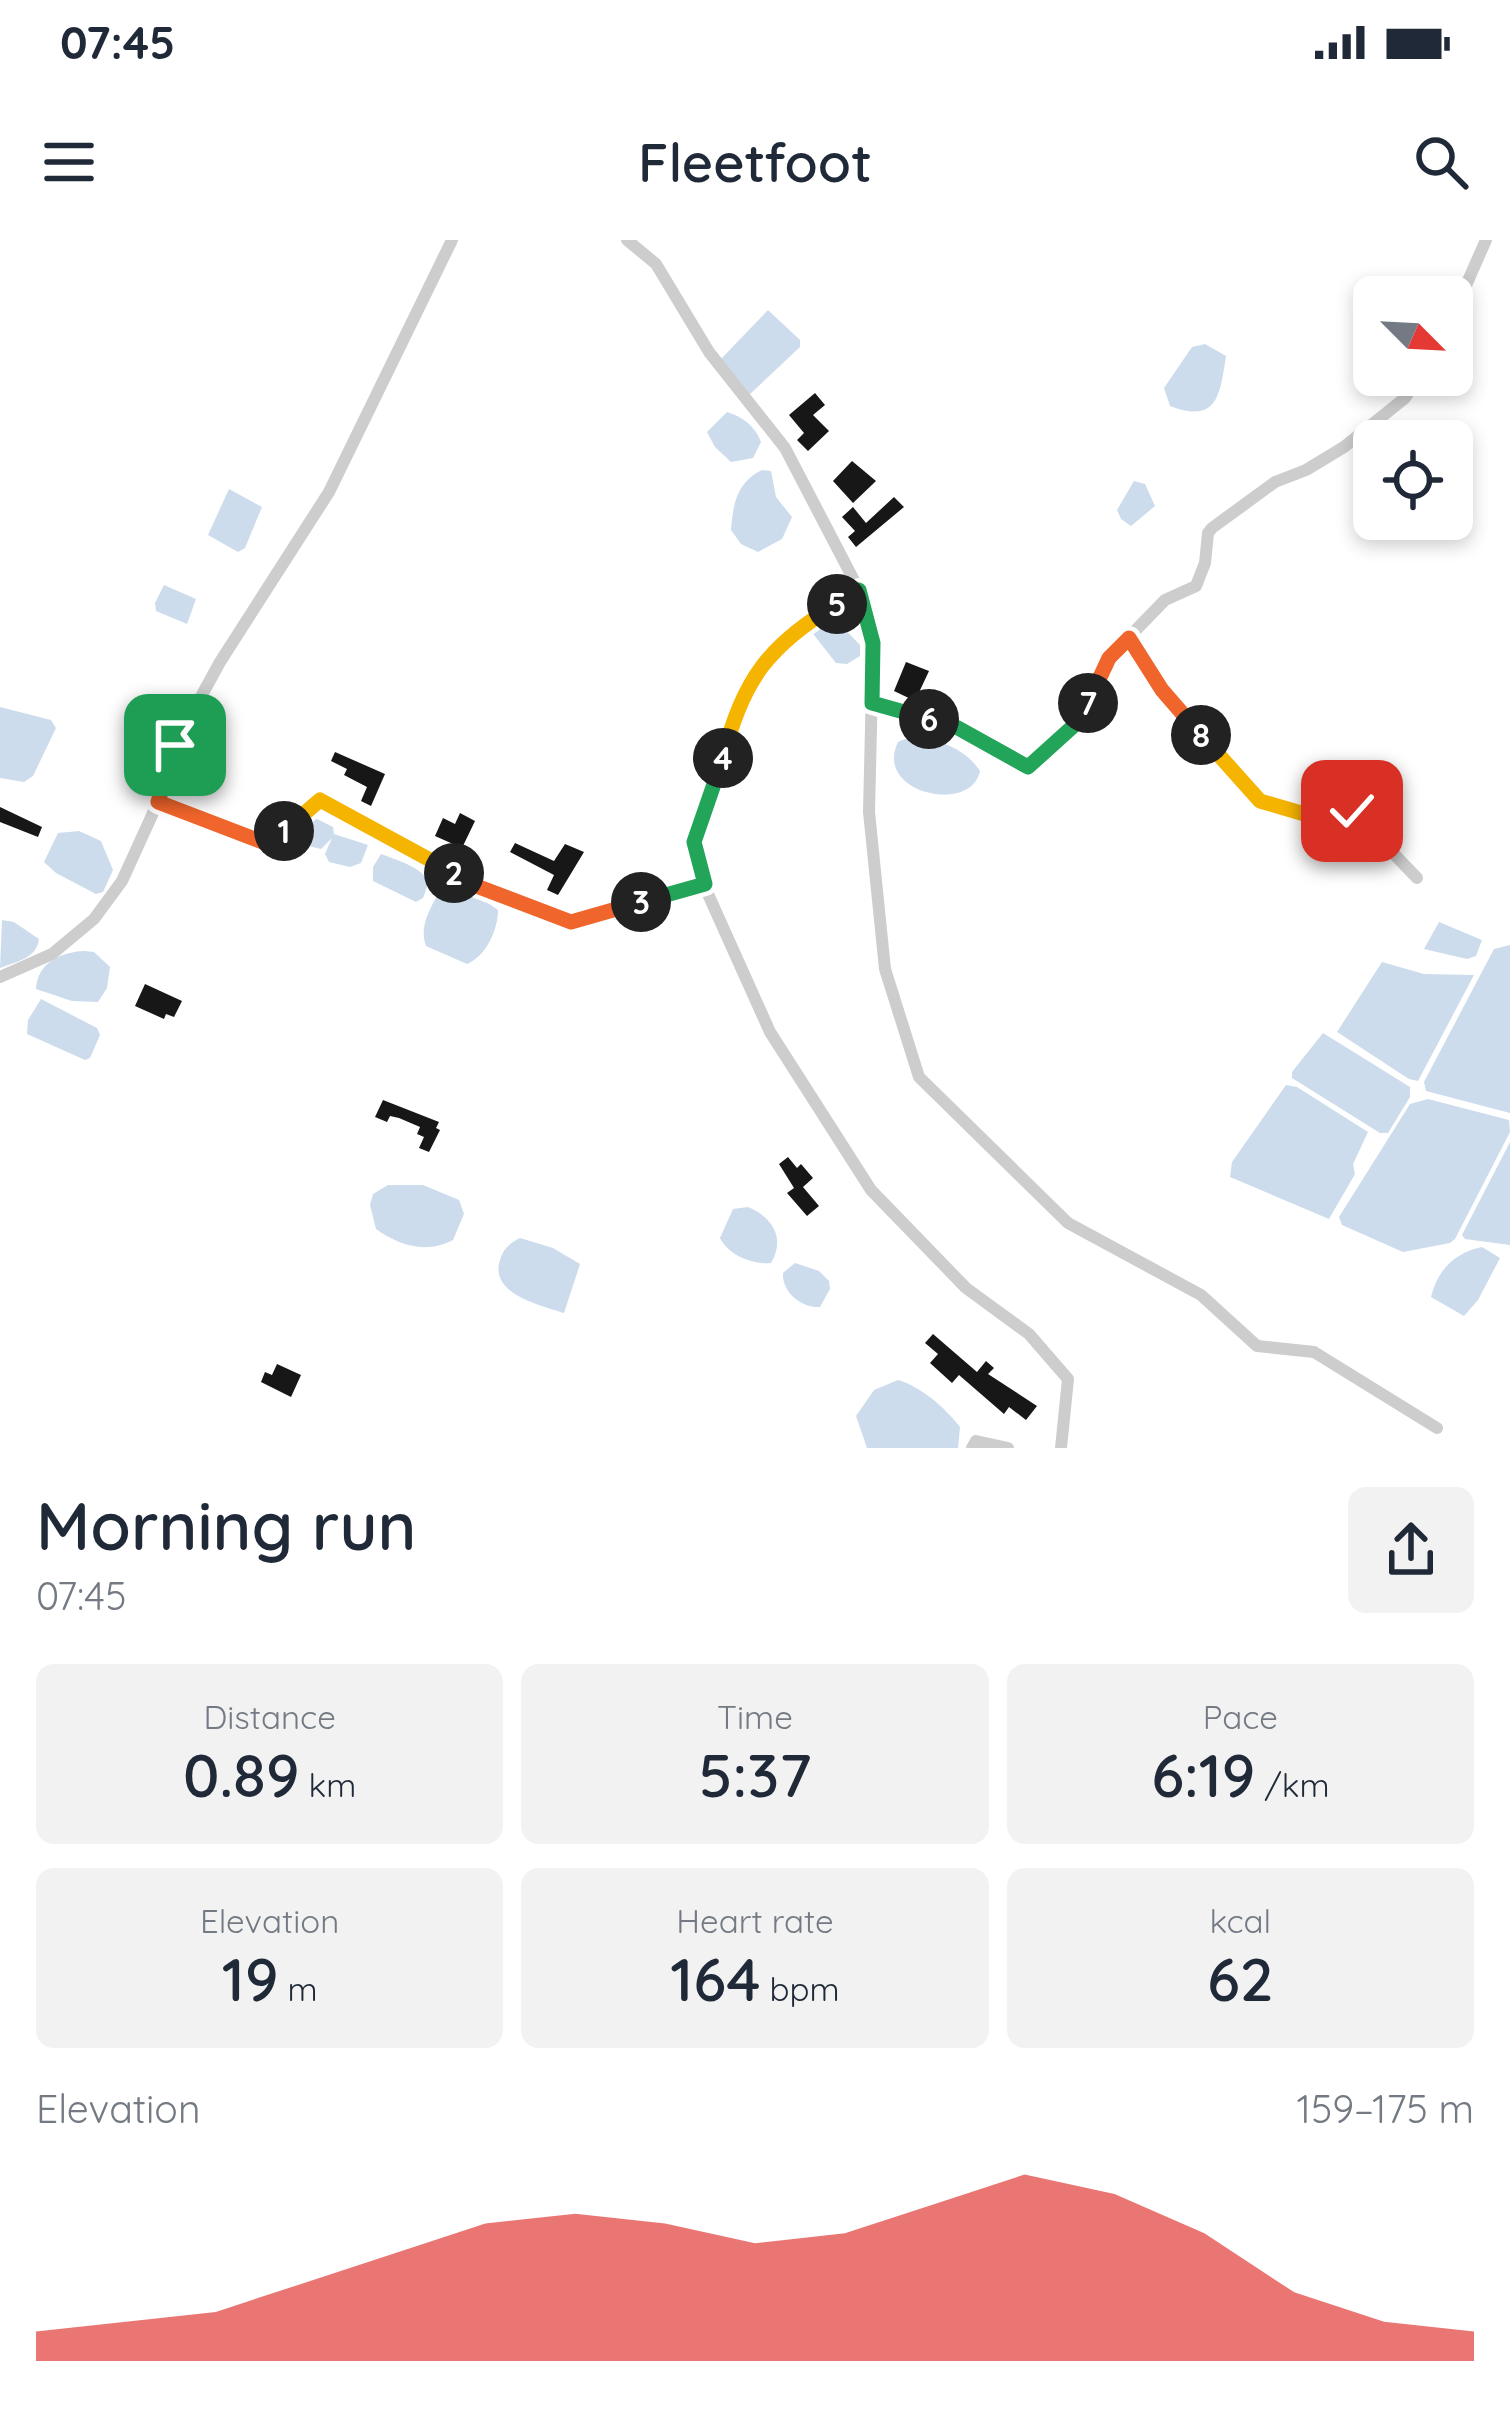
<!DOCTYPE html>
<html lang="en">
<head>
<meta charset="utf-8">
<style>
  :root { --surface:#fff; --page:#f2f2f3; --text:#1f2937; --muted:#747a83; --accent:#e13d39 }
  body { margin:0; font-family:Quicksand,sans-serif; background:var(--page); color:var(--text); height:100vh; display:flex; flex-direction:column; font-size:45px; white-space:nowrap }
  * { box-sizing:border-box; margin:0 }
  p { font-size:39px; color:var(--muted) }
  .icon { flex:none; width:66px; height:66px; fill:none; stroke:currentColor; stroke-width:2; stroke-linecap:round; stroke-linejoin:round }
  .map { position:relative; height:1208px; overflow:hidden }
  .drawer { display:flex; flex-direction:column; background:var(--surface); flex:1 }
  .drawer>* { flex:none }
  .needle { width:78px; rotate:114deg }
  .buttons { position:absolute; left:1353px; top:36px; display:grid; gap:24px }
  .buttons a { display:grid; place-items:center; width:120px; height:120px; border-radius:18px; background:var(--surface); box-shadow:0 6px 18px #0003; font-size:60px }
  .pin { position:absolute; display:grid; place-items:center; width:102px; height:102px; color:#fff; margin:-51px; border-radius:24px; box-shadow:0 6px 18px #0006 }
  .km { position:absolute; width:60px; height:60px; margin:-30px; border-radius:50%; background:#222; color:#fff; font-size:33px; line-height:60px; text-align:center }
  .round { display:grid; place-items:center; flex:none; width:126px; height:126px; border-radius:18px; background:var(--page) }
  .headline { display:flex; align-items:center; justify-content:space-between; height:204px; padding:0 36px }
  h1 { font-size:66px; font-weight:600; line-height:90px }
  .figures { display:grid; grid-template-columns:repeat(3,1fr); gap:18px; height:204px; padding:12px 36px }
  .figures div { display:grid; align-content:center; border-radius:18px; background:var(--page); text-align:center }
  .figures b { font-size:60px; font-weight:600 }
  .figures small { font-size:33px; font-weight:400 }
  .figures p { font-size:33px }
  .chart { height:336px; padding:24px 36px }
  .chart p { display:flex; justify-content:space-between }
  .chart svg { width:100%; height:216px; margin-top:12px; fill:var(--accent); opacity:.7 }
  .status { display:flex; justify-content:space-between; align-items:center; height:84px; padding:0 60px; background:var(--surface); direction:ltr }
  .status svg { height:33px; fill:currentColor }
  header { display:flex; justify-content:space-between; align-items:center; height:156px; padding:0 36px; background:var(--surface); font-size:54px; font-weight:600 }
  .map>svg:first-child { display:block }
  .water { fill:#ccdcec }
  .building { fill:#171717 }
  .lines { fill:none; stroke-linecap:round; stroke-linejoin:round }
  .street { stroke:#cdcdcd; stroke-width:12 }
  .split-1-casing { stroke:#fff; stroke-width:24 }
  .split-2-casing { stroke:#fff; stroke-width:24 }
  .split-3-casing { stroke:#fff; stroke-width:24 }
  .split-4-casing { stroke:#fff; stroke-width:24 }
  .split-5-casing { stroke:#fff; stroke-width:24 }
  .split-6-casing { stroke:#fff; stroke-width:24 }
  .split-7-casing { stroke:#fff; stroke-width:24 }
  .split-8-casing { stroke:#fff; stroke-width:24 }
  .split-9-casing { stroke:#fff; stroke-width:24 }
  .split-1 { stroke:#f0652b; stroke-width:15 }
  .split-2 { stroke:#f5b400; stroke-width:15 }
  .split-3 { stroke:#f0652b; stroke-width:15 }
  .split-4 { stroke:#22a559; stroke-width:15 }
  .split-5 { stroke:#f5b400; stroke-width:15 }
  .split-6 { stroke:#22a559; stroke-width:15 }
  .split-7 { stroke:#22a559; stroke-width:15 }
  .split-8 { stroke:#f0652b; stroke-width:15 }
  .split-9 { stroke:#f5b400; stroke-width:15 }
</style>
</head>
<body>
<div class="status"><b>07:45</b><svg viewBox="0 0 49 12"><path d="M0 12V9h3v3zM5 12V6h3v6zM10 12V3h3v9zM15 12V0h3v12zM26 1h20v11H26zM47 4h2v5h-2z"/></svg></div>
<header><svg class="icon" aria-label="menu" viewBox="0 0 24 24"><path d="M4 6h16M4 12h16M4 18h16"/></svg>Fleetfoot<svg class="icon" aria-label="search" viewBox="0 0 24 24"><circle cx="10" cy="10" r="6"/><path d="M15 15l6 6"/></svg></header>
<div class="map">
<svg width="1510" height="1208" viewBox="0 0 1510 1208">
  <rect width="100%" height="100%" fill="#fff"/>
  <g class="water">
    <path d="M768,70L800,100V107L748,156L720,120Z"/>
    <path d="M1205,104L1226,116C1220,156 1217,184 1170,166L1164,148L1192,107Z"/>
    <path d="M727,172C743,177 755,186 761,202L753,218L731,222L715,207L707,192Z"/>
    <path d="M762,230L771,231L776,257L792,277L782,299L758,312L741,304L731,290C733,264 737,242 762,230Z"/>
    <path d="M1134,241L1145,244L1155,266L1131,286L1121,279L1117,270Z"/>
    <path d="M229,249L262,267L245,308L238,312L208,295Z"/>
    <path d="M164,345L196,359L187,384L156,371L155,363Z"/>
    <path d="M826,375L832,376L860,405V416L847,424L836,423L810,390Z"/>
    <path d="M0,467L51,480L56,488L33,536L24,542L0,538Z"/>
    <path d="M910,497C937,499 964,507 980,531C971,575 873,553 898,502Z"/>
    <path d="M309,575L333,587L334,594L368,605L361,623L350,627L329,622L325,614L332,598L321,609L288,601L290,594Z"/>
    <path d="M79,591L101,601L113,630L103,652L96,654L56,633L44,622L58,593Z"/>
    <path d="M381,614C399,621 417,625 429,641L423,658L416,662L373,641V627Z"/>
    <path d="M454,648L471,651L498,670C498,690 486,716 467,724L426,706C419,685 430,670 439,652Z"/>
    <path d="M2,680L14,682L39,699C37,718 16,722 0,728Z"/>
    <path d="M1439,682L1482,700L1476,716L1467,719L1424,709Z"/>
    <path d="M1510,705V873L1426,851L1424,842L1494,709Z"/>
    <path d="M84,711L94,712L110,727L107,748L98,762L72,761L36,749C37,723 61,712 84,711Z"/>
    <path d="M1382,722L1424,734L1474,735L1418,841L1409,839L1337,792Z"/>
    <path d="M41,759L97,788L100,795L90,818L85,820L27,794L28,780Z"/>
    <path d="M1323,793L1410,847V857L1388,893H1380L1292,838V832Z"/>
    <path d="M1286,845L1297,847L1368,892L1353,924L1355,934L1329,979L1230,937L1232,922Z"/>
    <path d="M1428,859L1509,880L1510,892L1455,999L1450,1003L1403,1012L1342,985L1339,977L1410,864Z"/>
    <path d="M1510,902V1005L1465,999L1462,995Z"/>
    <path d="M388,945H423L459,960L464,974L453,1000C426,1014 400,1006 376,989L370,965L373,954Z"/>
    <path d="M748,967C772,977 786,998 771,1023C753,1025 728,1015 720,998L733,969Z"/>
    <path d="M520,998L553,1008L580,1024L564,1073C540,1065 489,1054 500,1020C503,1009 510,1003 520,998Z"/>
    <path d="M1482,1007L1500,1018L1478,1060L1464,1076L1431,1057C1437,1031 1455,1012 1482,1007Z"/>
    <path d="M795,1023L819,1031L829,1041L830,1049L820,1067C802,1068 782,1053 783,1033Z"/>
    <path d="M898,1140C922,1147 945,1168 960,1187L958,1208H867L856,1176L874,1150Z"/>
  </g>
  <g class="building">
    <path d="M815,153L825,165L813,175L829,191L808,211L797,200L804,193L789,175Z"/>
    <path d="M852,221L876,241L853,263L833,241Z"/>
    <path d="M894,257L904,267L856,307L848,297L855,291L842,277L853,267L866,283Z"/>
    <path d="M906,422L929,431L915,461L894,451Z"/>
    <path d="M335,512L385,534L371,566L361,561L367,547L344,535L347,529L331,521Z"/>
    <path d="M0,567L42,587L38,597L0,582Z"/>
    <path d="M460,573L475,581L462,608L435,596L443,578L455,584Z"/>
    <path d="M515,603L554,621L565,604L584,612L558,655L547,650L554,635L510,612Z"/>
    <path d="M145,744L182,761L174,777L166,774L164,779L135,766Z"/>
    <path d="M383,860L439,882L436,888L440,890L429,912L419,908L424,897L417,894L420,887L399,878L390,876L387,882L375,877Z"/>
    <path d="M788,917L797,928L801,924L813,938L803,947L819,966L807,976L787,953L794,948L779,924Z"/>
    <path d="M933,1094L977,1132L986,1121L994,1128L988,1134L1037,1166L1026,1180L1009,1167L1004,1174L959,1135L952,1143L930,1123L938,1114L925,1103Z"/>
    <path d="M277,1124L301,1135L291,1157L261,1142L265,1132L272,1135Z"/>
  </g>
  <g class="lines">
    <g class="street">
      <path d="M627,0L656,24L709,112L785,208L859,350L873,403L869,572L885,729L919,837L1068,983L1201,1055L1257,1106L1314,1112L1437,1188"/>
      <path d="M1452,77L1486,0"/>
      <path d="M859,350L784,398L759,428L743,456L694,601L708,654L770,792L871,950L966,1048L1029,1094L1068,1139L1061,1208"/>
      <path d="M1129,397L1162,450L1260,561L1318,578L1352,571L1393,597L1391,611L1417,638"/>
      <path d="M872,463L957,488L1028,527L1079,481L1109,418L1129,397L1165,360L1196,346L1205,323L1208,293L1212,288L1275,242L1306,230L1344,207L1405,158L1420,135"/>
      <path d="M158,562L268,605L320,560L479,647L571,682L705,644"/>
      <path d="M0,737L52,714L94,679L122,641L158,562L175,504L220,422L329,252L452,0"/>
      <path d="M972,1208L976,1201L1008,1208"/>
    </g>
  </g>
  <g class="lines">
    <defs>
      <path id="split-1" d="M175,505L158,562L268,604L284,591"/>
      <path id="split-2" d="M284,591L320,560L454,633"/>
      <path id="split-3" d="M454,633L479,647L571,682L641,662"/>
      <path id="split-4" d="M641,662L705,644L694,602L723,518"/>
      <path id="split-5" d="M723,518C742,440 769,405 837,364"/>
      <path id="split-6" d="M837,364L859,350L873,403L872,463L929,479"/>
      <path id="split-7" d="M929,479L958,488L1028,527L1079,481L1088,463"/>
      <path id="split-8" d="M1088,463L1109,418L1129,398L1162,450L1201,495"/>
      <path id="split-9" d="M1201,495L1260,561L1318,578L1352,571"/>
    </defs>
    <use href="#split-1" class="split-1-casing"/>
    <use href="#split-2" class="split-2-casing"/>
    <use href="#split-3" class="split-3-casing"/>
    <use href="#split-4" class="split-4-casing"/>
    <use href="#split-5" class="split-5-casing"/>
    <use href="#split-6" class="split-6-casing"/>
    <use href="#split-7" class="split-7-casing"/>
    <use href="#split-8" class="split-8-casing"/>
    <use href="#split-9" class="split-9-casing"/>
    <use href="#split-1" class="split-1"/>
    <use href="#split-2" class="split-2"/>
    <use href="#split-3" class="split-3"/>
    <use href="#split-4" class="split-4"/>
    <use href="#split-5" class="split-5"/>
    <use href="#split-6" class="split-6"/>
    <use href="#split-7" class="split-7"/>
    <use href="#split-8" class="split-8"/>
    <use href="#split-9" class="split-9"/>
  </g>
</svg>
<div class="buttons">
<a><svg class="needle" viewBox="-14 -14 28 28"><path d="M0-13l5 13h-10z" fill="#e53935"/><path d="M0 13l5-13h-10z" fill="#747a83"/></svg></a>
<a><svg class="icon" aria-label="locate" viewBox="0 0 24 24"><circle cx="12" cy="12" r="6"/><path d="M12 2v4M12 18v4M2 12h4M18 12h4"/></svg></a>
</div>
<div class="pin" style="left:175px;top:505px;background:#1e9e55"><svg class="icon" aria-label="arrive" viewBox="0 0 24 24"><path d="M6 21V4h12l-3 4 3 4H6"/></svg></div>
<div class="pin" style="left:1352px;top:571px;background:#d93025"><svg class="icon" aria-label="check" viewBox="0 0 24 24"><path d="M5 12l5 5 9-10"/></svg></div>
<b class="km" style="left:284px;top:591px">1</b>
<b class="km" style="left:454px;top:633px">2</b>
<b class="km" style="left:641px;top:662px">3</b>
<b class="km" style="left:723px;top:518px">4</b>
<b class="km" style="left:837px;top:364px">5</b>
<b class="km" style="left:929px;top:479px">6</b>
<b class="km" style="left:1088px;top:463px">7</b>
<b class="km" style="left:1201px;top:495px">8</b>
</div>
<section class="drawer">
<div class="headline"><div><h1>Morning run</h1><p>07:45</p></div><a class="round"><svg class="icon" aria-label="share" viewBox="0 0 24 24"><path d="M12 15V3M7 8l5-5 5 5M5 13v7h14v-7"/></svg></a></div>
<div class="figures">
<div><p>Distance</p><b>0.89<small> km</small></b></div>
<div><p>Time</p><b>5:37</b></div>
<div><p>Pace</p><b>6:19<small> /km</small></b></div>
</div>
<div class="figures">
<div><p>Elevation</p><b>19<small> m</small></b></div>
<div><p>Heart rate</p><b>164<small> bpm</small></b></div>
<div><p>kcal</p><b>62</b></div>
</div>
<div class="chart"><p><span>Elevation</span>159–175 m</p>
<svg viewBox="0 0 160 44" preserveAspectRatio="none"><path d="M0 44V38L10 36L20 34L30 28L40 22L50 16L60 14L70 16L80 20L90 18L100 12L110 6L120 10L130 18L140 30L150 36L160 38V44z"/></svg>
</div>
</section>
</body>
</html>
